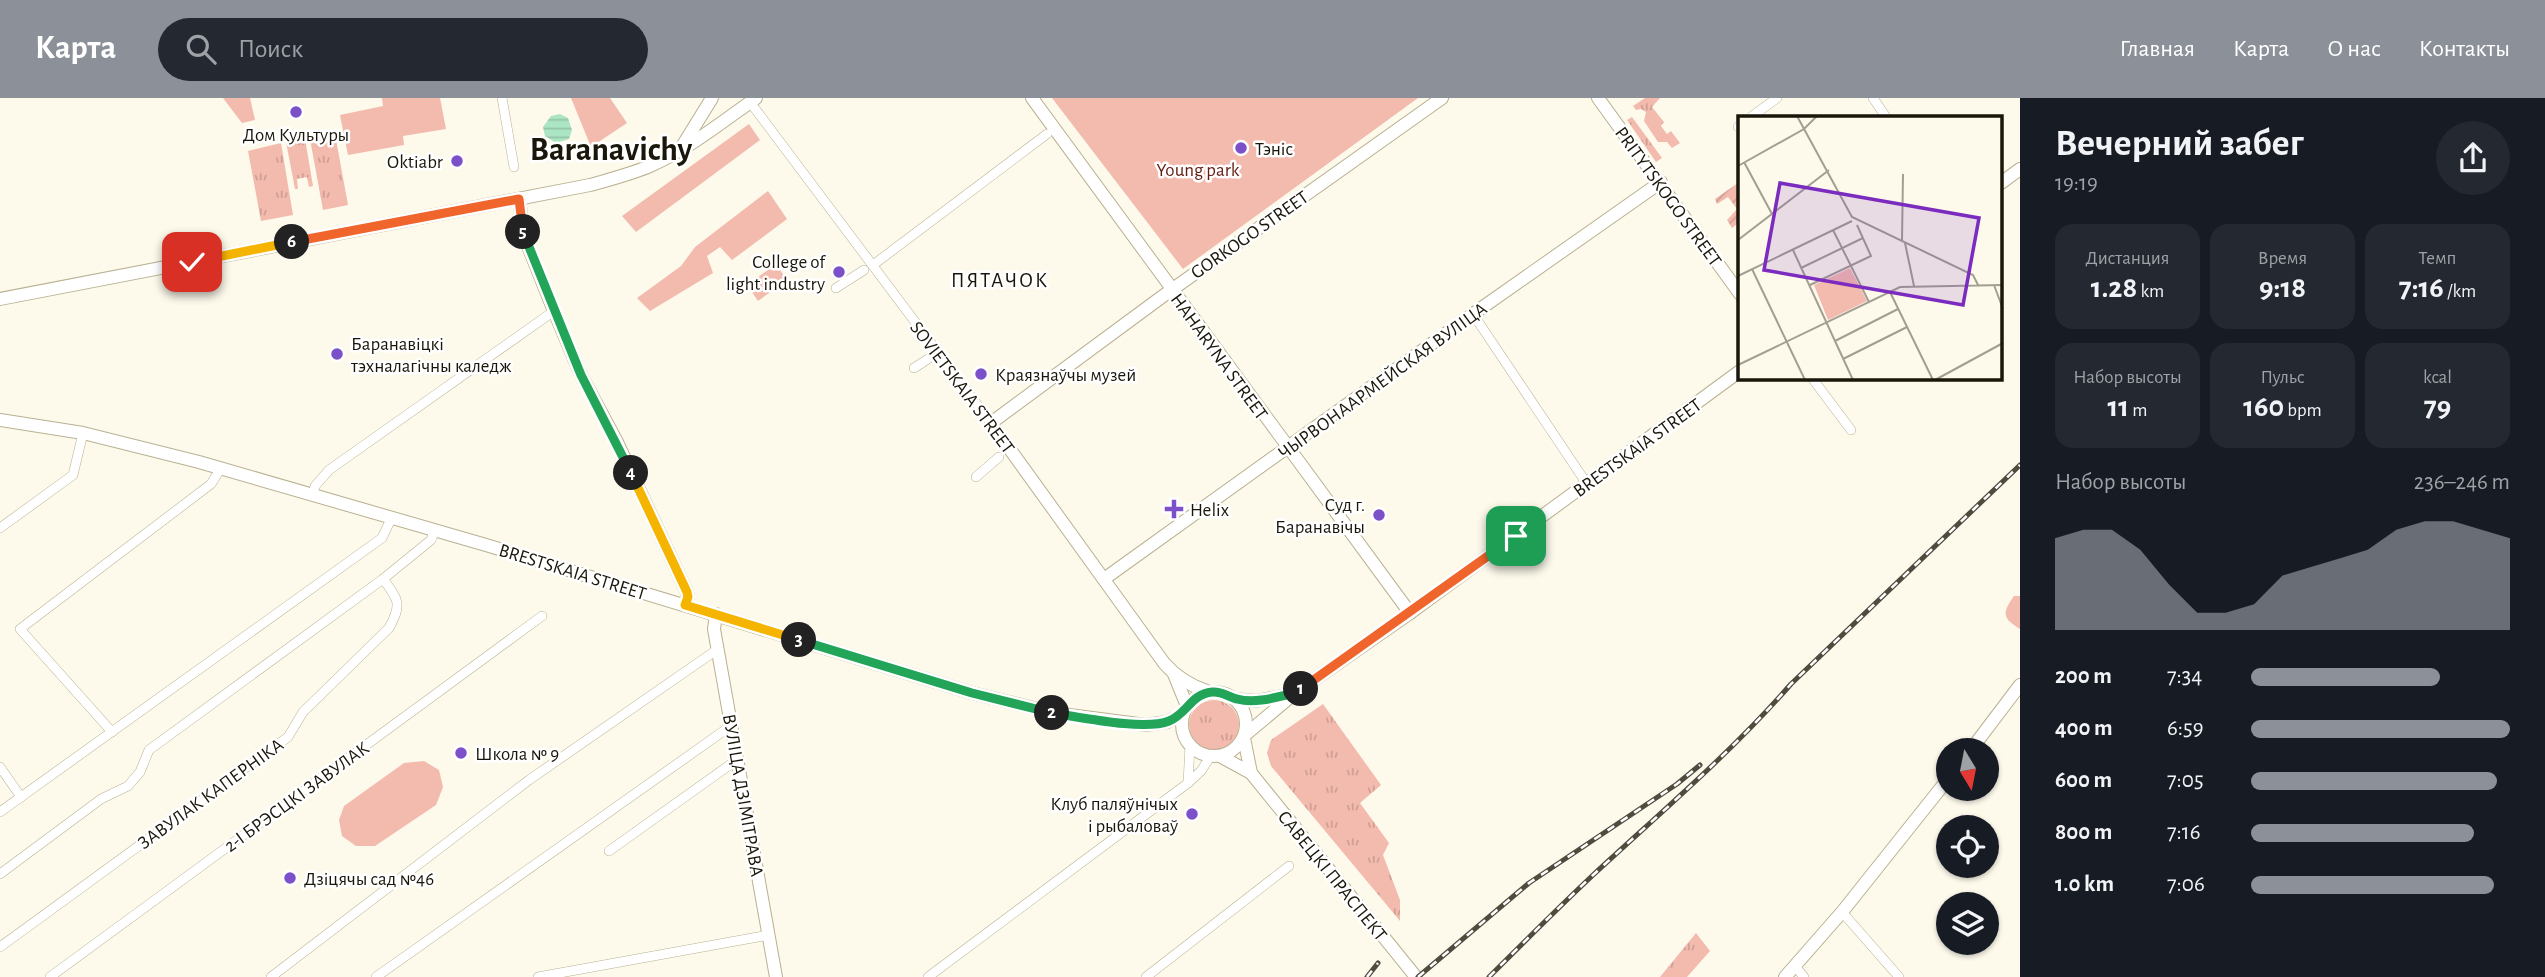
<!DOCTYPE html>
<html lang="ru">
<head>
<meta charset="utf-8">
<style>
  :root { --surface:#171b24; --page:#242831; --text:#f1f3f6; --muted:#9ea1a6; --accent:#8c9099 }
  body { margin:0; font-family:"Alegreya Sans",sans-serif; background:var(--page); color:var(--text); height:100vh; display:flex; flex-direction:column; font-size:26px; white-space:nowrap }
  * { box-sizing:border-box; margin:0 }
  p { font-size:23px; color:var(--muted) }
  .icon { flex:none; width:38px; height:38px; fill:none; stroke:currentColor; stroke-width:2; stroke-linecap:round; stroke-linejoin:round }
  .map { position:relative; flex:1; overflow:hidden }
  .details { display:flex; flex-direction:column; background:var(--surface); width:525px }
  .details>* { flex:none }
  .needle { width:46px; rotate:170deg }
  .tools { position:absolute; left:1936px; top:640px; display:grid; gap:14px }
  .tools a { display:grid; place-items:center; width:63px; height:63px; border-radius:50%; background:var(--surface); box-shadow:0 2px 5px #0004; font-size:35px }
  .pin { position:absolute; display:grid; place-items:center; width:60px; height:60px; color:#fff; margin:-30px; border-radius:14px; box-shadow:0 4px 10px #0006 }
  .km { position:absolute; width:35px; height:35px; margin:-18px; border-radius:50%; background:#222; color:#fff; font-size:19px; line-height:35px; text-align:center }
  .round { display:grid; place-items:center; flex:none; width:74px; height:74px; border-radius:37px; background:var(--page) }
  .overview { display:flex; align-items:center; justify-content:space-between; height:119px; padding:0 35px }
  h1 { font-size:38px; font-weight:700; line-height:52px }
  .metrics { display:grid; grid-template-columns:repeat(3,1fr); gap:10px; height:119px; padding:7px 35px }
  .metrics div { display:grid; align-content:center; border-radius:18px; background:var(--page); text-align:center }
  .metrics b { font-size:30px; font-weight:700 }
  .metrics small { font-size:19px; font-weight:400 }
  .metrics p { font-size:19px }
  .chart { height:196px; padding:14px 35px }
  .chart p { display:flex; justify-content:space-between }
  .chart svg { width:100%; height:126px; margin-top:7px; fill:var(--accent); opacity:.7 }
  ul { padding:0 35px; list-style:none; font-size:23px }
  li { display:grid; grid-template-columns:112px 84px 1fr; align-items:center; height:52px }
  li i { height:18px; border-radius:9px; background:var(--accent) }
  header { display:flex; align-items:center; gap:42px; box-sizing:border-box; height:98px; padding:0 35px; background:var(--accent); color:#fff }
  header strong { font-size:33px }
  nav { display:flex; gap:38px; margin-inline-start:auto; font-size:24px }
  .search { width:490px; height:63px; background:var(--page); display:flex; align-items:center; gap:18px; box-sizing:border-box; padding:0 24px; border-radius:38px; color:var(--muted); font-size:26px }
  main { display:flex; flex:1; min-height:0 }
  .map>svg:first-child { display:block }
  .grass { fill:url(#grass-tufts) }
  .park { fill:#f3baae }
  .garden { fill:url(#garden-furrows) }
  .water { fill:url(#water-rules) }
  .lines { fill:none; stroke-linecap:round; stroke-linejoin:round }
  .street-casing { stroke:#b9b190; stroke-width:10 }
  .secondary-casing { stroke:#b9b190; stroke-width:14 }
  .street { stroke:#fff; stroke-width:9 }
  .secondary { stroke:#fff; stroke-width:12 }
  .rail-casing { stroke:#4f4c3f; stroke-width:5 }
  .rail { stroke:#fff; stroke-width:2.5; stroke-dasharray:8; stroke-linecap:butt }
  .split-1-casing { stroke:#fff; stroke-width:14 }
  .split-2-casing { stroke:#fff; stroke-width:14 }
  .split-3-casing { stroke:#fff; stroke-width:14 }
  .split-4-casing { stroke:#fff; stroke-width:14 }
  .split-5-casing { stroke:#fff; stroke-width:14 }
  .split-6-casing { stroke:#fff; stroke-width:14 }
  .split-7-casing { stroke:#fff; stroke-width:14 }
  .split-1 { stroke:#f0652b; stroke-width:9 }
  .split-2 { stroke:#22a559; stroke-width:9 }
  .split-3 { stroke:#22a559; stroke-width:9 }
  .split-4 { stroke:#f5b400; stroke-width:9 }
  .split-5 { stroke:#22a559; stroke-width:9 }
  .split-6 { stroke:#f0652b; stroke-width:9 }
  .split-7 { stroke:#f5b400; stroke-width:9 }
  .poi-dot { fill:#7c50c9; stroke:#fff; stroke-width:2.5 }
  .labels { text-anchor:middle; stroke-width:5; stroke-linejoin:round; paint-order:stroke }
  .poi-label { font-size:19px; fill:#1a170a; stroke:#fff; text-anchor:start }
  .park-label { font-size:19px; fill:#631c11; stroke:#fff }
  .street-label { font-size:19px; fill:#1a170a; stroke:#fff }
  .neighbourhood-label { font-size:21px; letter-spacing:2px; fill:#1a170a; stroke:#fff }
  .town-label { font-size:33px; font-weight:bold; fill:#1a170a; stroke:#fff }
  .inset-road { fill:none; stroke:#a29f92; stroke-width:2 }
  .view { fill:#7b2cbf; fill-opacity:0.15; stroke:#7b2cbf; stroke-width:3.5 }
  .inset-edge { fill:none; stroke:#1a170a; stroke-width:3.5 }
</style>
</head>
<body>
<header>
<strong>Карта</strong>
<div class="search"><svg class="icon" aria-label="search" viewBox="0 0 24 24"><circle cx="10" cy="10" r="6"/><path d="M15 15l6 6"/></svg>Поиск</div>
<nav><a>Главная</a><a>Карта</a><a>О нас</a><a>Контакты</a></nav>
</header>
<main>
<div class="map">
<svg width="2020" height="879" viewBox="0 0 2020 879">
  <defs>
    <pattern id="grass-tufts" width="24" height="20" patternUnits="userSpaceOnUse" patternTransform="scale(1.75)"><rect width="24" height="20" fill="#f3baae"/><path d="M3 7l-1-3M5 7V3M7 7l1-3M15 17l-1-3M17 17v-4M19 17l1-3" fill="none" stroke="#d09f94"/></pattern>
    <pattern id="garden-furrows" width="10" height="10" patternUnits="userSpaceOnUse" patternTransform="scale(1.75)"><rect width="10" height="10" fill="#f3baae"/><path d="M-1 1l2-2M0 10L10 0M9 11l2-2" fill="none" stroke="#d09f94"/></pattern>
    <pattern id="water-rules" width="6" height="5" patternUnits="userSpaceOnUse" patternTransform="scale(1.75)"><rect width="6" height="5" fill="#ace5c3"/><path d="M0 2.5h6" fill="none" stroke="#93c4a6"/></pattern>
  </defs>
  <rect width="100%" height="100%" fill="#fdfaec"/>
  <g class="grass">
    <path d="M1645,0H1660L1652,9L1664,24L1661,28L1667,36L1671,33L1680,45L1672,50L1667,44H1658L1644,23L1646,14L1641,11L1636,12L1633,8Z"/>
    <path d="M1632,19L1662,60L1656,64L1627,22Z"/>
    <path d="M335,36L348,107L323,112L310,41Z"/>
    <path d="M305,41L313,88L309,89L307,79L297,81L298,91H295L286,44Z"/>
    <path d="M281,45L293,117L261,123L248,53Z"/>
    <circle cx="1214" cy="627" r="25"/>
    <path d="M1323,606L1381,687L1360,705L1389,745L1383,757L1400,802V823L1271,668L1267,655L1271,642Z"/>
    <path d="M1696,835L1710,853L1687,879H1660Z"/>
  </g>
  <g class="park">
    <path d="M223,0H250L255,22L242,25Z"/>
    <path d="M382,0H440L446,31L403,38L404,47L348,57L340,17L383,8Z"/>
    <path d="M571,0H610L627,25L591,49Z"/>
    <path d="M1052,0H1418L1183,171Z"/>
    <path d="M749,26L760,42L636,134L622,118Z"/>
    <path d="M768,93L787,121L732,162L720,149L707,158L713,175L650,213L637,200L681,168L695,149Z"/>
    <path d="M776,166L787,182L758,203L747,187Z"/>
    <path d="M2014,498H2020V531C2002,520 2002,515 2014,498Z"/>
    <path d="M424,663L439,672L443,689L436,707L375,748H356L342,738L339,722L344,708L404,665Z"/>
  </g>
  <path class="garden" d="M1738,85L1740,124L1732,130L1727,122L1737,111L1728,99L1717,106L1715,101Z"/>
  <path class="water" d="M560,16L568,20L572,32L569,41L556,45L545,38L543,29L551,18Z"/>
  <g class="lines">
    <defs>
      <g id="street">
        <path d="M502,0L514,69"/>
        <path d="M1873,0L1886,19"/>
        <path d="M750,4L991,325"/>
        <path d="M1751,19L1777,0"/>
        <path d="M1738,29L1740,27"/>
        <path d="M877,164L1047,36"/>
        <path d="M836,190L864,172"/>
        <path d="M1473,216L1587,386"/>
        <path d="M914,270L928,261"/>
        <path d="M1812,280L1851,332"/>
        <path d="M976,379L999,359"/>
        <path d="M313,396L315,388L329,372L554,213"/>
        <path d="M0,430L73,377L83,335"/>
        <path d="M112,634L20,531L211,386L221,370"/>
        <path d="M0,669L21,699"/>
        <path d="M1188,685L1190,648"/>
        <path d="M0,714L382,440L392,419"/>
        <path d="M609,753L738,661"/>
        <path d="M0,776L101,701L128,688L140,674L149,652L383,481L431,442L435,432"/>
        <path d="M1842,814L1899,879"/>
        <path d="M0,849L288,639L303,614L389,530C402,506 399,502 383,481"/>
        <path d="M1795,868L1804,879"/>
        <path d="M50,879L542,518"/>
        <path d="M271,879L529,682L718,551"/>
        <path d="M376,879L732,627"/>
        <path d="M538,879L769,837"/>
        <path d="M928,879L1188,685L1201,673L1210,659"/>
        <path d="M1146,879L1289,768"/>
      </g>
      <g id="secondary">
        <path d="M1032,0L1410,515"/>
        <path d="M1598,0L1740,196"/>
        <path d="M683,47L712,0"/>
        <path d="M2001,85L2020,71"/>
        <path d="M519,101L524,138L554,213L581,277L616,342L687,494L688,499L685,507"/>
        <path d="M0,201L590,87C611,81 632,76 652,67C690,50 722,24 756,0"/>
        <path d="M0,322L83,335L199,364L486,447L972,595L1054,615L1146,627L1167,624L1183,616"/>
        <path d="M1104,481L1473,216L1661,84"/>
        <path d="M716,516L714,531L776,879"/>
        <path d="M1174,576L1187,608"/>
        <circle cx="1214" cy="626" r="32"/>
        <path d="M1209,594C1191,588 1176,579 1164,565L991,325L1163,198L1442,0"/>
        <path d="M1235,601L1256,603L1292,596"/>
        <path d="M1245,637L1295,595L1410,515L1740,273"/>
        <path d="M1244,640L1251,675"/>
        <path d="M1970,653L2020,587"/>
        <path d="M1220,658L1251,675L1416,879"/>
        <path d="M1785,879L1842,814L1948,681"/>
      </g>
    </defs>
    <use href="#street" class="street-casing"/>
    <use href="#secondary" class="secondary-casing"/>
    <use href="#street" class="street"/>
    <use href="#secondary" class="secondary"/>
    <defs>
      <g id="rail">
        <path d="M1367,879L1378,865"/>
        <path d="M1418,879L1529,785L1677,686L1700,667"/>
        <path d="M1489,879C1523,845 1557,811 1592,778C1660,715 1730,656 1791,586L2020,367"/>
      </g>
    </defs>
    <use href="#rail" class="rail-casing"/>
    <use href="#rail" class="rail"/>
  </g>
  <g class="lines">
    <defs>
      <path id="split-1" d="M1301,591L1516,438"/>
      <path id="split-2" d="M1052,615C1080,619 1144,633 1169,623C1187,616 1191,596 1212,594C1222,593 1228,599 1237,601C1256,606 1277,599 1295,595L1301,591"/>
      <path id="split-3" d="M799,542L972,595L1052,615"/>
      <path id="split-4" d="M631,375L687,494L688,499L685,507L799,542"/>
      <path id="split-5" d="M523,134L581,277L631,375"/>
      <path id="split-6" d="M292,144L519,101L523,134"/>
      <path id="split-7" d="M192,164L292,144"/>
    </defs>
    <use href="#split-1" class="split-1-casing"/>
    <use href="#split-2" class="split-2-casing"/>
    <use href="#split-3" class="split-3-casing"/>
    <use href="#split-4" class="split-4-casing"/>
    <use href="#split-5" class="split-5-casing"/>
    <use href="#split-6" class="split-6-casing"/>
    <use href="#split-7" class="split-7-casing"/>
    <use href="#split-1" class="split-1"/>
    <use href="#split-2" class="split-2"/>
    <use href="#split-3" class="split-3"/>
    <use href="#split-4" class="split-4"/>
    <use href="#split-5" class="split-5"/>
    <use href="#split-6" class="split-6"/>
    <use href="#split-7" class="split-7"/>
  </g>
  <g class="poi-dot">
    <circle cx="296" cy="14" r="7"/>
    <circle cx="1241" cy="50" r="7"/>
    <circle cx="457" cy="63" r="7"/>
    <circle cx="839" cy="174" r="7"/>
    <circle cx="337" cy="256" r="7"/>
    <circle cx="981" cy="276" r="7"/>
    <path d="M1170.5 400.5h7v7h7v7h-7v7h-7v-7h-7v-7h7z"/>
    <circle cx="1379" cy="417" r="7"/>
    <circle cx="461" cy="655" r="7"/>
    <circle cx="1192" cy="716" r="7"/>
    <circle cx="290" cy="780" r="7"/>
  </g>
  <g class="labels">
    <g class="poi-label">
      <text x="296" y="43" text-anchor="middle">Дом Культуры</text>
      <text x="1255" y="57">Тэніс</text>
      <text x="443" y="70" text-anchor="end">Oktiabr</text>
      <text x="825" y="170" text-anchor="end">College of<tspan x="825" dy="22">light industry</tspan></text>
      <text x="351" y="252">Баранавіцкі<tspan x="351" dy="22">тэхналагічны каледж</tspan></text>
      <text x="995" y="283">Краязнаўчы музей</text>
      <text x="1365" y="413" text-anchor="end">Суд г.<tspan x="1365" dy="22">Баранавічы</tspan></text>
      <text x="1190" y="418">Helix</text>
      <text x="475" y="662">Школа № 9</text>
      <text x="1178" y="712" text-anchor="end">Клуб паляўнічых<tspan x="1178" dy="22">і рыбаловаў</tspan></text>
      <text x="304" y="787">Дзіцячы сад №46</text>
    </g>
    <g class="park-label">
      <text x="1198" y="78">Young park</text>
    </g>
    <g class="street-label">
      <text transform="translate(1669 98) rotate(54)" y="7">PRITYTSKOGO STREET</text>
      <text transform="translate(1249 136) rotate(-35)" y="7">GORKOGO STREET</text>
      <text transform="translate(1220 258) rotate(54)" y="7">HAHARYNA STREET</text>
      <text transform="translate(1382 282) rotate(-36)" y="7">ЧЫРВОНААРМЕЙСКАЯ ВУЛІЦА</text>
      <text transform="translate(963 289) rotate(53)" y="7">SOVIETSKAIA STREET</text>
      <text transform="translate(1637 349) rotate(-36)" y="7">BRESTSKAIA STREET</text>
      <text transform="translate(573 473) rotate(17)" y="7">BRESTSKAIA STREET</text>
      <text transform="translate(210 695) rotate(-36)" y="7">ЗАВУЛАК КАПЕРНІКА</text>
      <text transform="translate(744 697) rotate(80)" y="7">ВУЛІЦА ДЗІМІТРАВА</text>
      <text transform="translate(296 698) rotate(-36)" y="7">2-І БРЭСЦКІ ЗАВУЛАК</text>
      <text transform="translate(1333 777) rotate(51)" y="7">САВЕЦКІ ПРАСПЕКТ</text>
    </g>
    <g class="neighbourhood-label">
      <text x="1000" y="189">ПЯТАЧОК</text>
    </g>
    <g class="town-label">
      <text x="611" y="62">Baranavichy</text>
    </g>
  </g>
  <g transform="translate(1738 18)">
    <rect width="264" height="264" fill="#fdfaec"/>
    <path d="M112,152L129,185L90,204L76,169Z" fill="#f3baae"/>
    <path class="inset-road" d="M59,0L114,101L235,159L240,169M6,46L34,98M0,50L66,13L79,0M95,114L131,186M0,124L91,54M164,125L165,58M167,127L176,170M55,134L115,264M63,152L125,122M14,153L67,264M0,160L114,105M72,169L133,140L119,109M256,169L265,193M152,176L195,264M97,225L160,193M105,243L169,211M0,249L162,171L265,169M197,264L265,227"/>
    <path class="view" d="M42,67L241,102L225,189L26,154Z"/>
    <rect width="264" height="264" class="inset-edge"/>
  </g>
</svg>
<div class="tools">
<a><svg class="needle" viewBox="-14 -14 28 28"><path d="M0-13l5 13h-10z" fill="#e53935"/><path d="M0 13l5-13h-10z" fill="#9ea1a6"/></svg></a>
<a><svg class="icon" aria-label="locate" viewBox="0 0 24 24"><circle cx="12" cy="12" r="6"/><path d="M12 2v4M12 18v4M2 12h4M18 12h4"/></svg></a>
<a><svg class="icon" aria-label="layers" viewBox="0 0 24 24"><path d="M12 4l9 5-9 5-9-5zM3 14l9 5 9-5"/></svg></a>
</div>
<div class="pin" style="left:1516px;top:438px;background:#1e9e55"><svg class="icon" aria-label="arrive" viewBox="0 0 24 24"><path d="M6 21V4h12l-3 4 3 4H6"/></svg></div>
<div class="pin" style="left:192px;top:164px;background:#d93025"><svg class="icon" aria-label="check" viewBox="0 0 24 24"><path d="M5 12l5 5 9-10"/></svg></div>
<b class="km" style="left:1301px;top:591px">1</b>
<b class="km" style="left:1052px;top:615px">2</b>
<b class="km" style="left:799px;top:542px">3</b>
<b class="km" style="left:631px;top:375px">4</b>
<b class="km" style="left:523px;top:134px">5</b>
<b class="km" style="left:292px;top:144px">6</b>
</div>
<section class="details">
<div class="overview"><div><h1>Вечерний забег</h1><p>19:19</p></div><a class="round"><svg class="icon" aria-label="share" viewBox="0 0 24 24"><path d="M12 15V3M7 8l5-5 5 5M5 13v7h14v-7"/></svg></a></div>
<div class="metrics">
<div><p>Дистанция</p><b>1.28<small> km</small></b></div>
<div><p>Время</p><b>9:18</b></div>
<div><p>Темп</p><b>7:16<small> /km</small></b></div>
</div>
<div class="metrics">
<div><p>Набор высоты</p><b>11<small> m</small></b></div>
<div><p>Пульс</p><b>160<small> bpm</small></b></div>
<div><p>kcal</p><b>79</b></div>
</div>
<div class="chart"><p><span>Набор высоты</span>236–246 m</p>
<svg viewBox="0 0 160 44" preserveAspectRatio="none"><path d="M0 44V12L10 9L20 9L30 16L40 28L50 38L60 38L70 35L80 25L90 22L100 19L110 16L120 9L130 6L140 6L150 9L160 12V44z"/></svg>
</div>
<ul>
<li><b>200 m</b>7:34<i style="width:73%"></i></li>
<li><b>400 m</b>6:59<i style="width:100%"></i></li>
<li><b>600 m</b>7:05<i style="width:95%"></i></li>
<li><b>800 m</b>7:16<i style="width:86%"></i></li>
<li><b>1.0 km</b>7:06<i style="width:94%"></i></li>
</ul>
</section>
</main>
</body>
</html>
